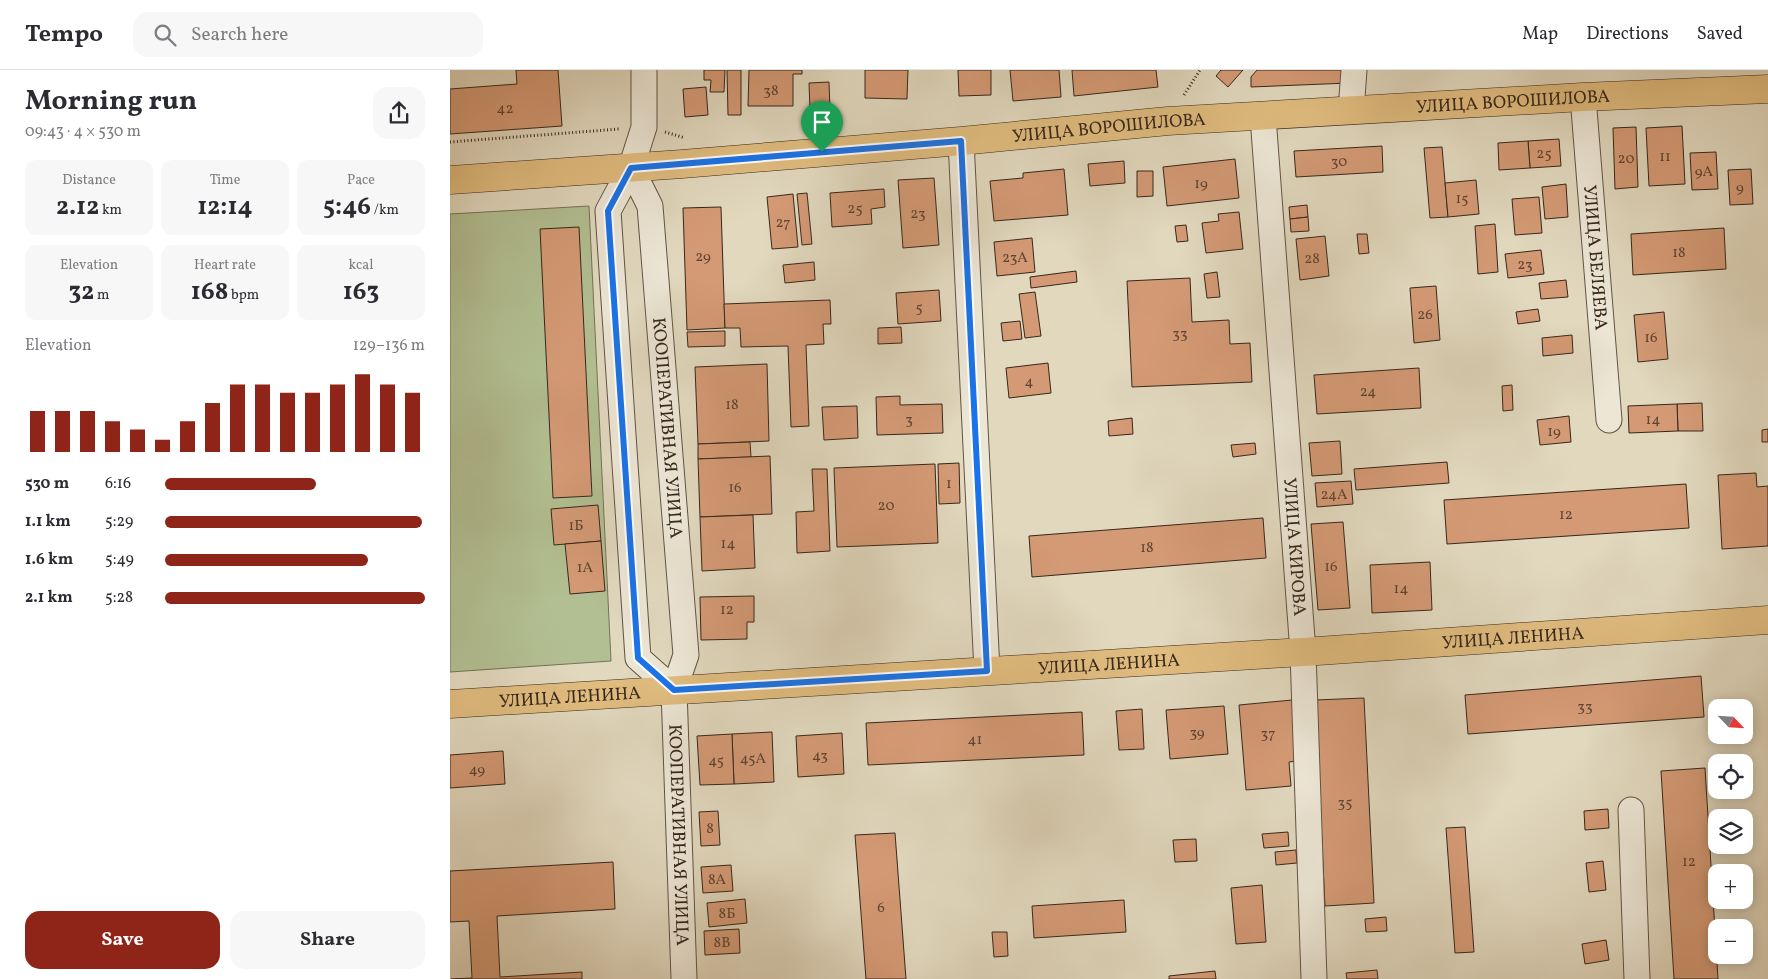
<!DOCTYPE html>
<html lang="en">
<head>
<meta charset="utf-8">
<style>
  :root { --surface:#fff; --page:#f7f7f7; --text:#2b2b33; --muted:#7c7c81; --line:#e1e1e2; --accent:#8f2418 }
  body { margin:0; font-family:Vollkorn,serif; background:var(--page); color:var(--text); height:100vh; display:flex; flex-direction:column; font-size:19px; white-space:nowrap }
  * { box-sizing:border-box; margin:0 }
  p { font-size:16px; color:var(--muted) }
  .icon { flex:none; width:28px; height:28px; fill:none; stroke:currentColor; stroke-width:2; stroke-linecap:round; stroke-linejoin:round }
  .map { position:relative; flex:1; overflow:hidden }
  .side { display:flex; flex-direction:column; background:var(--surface); width:450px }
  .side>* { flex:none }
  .needle { width:32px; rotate:115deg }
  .controls { position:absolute; left:1258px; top:629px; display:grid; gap:10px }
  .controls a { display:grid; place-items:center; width:45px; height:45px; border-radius:10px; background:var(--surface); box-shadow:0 2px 12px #0003; font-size:25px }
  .pin { position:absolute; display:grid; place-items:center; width:42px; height:42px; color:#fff; margin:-51px -21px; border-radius:50% 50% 50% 0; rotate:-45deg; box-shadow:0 0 5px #0007 }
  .pin .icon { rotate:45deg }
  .round { display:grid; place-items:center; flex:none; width:52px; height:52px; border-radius:15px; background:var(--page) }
  .overview { display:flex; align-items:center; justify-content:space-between; height:85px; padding:0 25px }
  h1 { font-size:28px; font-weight:700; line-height:38px }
  .figures { display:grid; grid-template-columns:repeat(3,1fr); gap:8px; height:85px; padding:5px 25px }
  .figures div { display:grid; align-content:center; border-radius:12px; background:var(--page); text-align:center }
  .figures b { font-size:25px; font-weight:700 }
  .figures small { font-size:14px; font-weight:400 }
  .figures p { font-size:14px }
  .chart { height:140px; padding:10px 25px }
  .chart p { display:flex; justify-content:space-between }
  .chart svg { width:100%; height:90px; margin-top:5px; stroke:var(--accent); stroke-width:6 }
  .cta { display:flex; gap:10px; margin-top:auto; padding:10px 25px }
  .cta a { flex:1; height:58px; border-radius:15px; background:var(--accent); color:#fff; font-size:20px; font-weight:700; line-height:58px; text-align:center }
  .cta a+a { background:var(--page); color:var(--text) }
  ul { padding:0 25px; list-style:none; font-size:16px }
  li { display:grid; grid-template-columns:80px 60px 1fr; align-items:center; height:38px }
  li i { height:12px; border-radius:6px; background:var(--accent) }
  header { display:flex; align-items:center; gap:30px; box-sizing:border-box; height:70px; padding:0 25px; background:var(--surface); border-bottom:1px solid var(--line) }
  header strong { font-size:24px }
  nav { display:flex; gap:28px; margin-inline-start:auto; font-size:18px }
  .search { width:350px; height:45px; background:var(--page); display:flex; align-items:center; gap:12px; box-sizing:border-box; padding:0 18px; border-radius:15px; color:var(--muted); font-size:19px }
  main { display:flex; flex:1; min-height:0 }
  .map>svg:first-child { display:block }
  .green { fill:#b2bf92; stroke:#747357 }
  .building { fill:#d49a75; stroke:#37271c }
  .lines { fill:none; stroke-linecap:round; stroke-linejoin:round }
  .minor-casing { stroke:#625344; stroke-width:27 }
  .major-casing { stroke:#37271c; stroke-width:29 }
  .path { stroke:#37271c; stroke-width:3; stroke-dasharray:1 2.5; stroke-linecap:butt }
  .minor { stroke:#ece6d5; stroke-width:25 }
  .major { stroke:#e0bc7f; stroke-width:28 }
  .route-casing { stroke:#fff; stroke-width:10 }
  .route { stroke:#1a73e8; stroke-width:6 }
  .labels { text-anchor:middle; stroke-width:5; stroke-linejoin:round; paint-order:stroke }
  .number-label { font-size:15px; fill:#5e4432 }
  .street-label { font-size:18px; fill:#37271c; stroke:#ece6d5 }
</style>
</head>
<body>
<header>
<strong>Tempo</strong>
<div class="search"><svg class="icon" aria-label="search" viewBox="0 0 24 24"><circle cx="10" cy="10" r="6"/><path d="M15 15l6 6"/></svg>Search here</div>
<nav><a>Map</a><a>Directions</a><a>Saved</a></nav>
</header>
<main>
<section class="side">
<div class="overview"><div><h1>Morning run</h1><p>09:43 · 4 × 530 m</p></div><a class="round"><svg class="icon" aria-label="share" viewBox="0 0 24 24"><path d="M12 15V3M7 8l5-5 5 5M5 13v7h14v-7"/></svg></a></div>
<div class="figures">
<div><p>Distance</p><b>2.12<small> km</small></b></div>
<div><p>Time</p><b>12:14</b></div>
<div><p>Pace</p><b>5:46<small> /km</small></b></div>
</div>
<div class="figures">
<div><p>Elevation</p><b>32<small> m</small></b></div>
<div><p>Heart rate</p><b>168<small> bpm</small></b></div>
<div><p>kcal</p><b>163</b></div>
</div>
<div class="chart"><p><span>Elevation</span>129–136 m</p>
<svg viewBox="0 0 160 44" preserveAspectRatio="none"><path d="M5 44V24M15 44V24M25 44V24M35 44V29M45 44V33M55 44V38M65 44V29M75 44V20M85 44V11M95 44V11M105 44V15M115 44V15M125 44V11M135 44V6M145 44V11M155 44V15"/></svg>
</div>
<ul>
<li><b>530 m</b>6:16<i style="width:58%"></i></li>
<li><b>1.1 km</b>5:29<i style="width:99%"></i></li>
<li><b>1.6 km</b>5:49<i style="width:78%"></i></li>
<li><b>2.1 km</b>5:28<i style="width:100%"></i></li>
</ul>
<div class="cta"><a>Save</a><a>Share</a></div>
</section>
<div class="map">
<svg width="1318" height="909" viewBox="0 0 1318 909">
  <rect width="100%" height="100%" fill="#e1d8be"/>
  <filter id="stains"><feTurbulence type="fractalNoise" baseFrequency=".004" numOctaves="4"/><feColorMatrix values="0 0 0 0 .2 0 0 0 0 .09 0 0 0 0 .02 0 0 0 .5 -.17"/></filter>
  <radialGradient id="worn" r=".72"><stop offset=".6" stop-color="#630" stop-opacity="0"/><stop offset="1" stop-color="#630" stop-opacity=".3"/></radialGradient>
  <path class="green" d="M139,136L161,591L0,602V144Z"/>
  <g class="building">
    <path d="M66,0H108L112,56L0,64V19L67,14Z"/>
    <path d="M254,0H275L274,22H260L261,10H254Z"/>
    <path d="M277,0H291V45H278Z"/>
    <path d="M299,0H352V4H343V36H298Z"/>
    <path d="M415,0H458L457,29L415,28Z"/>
    <path d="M508,0H541V25L509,26Z"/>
    <path d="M560,0H609L611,27L563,31Z"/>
    <path d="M622,0H706L708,17L624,26Z"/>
    <path d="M771,0H793L778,17L766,6Z"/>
    <path d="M807,0H900L899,13L801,17V7Z"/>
    <path d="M379,12L380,40H360L359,13Z"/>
    <path d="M256,17L258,45L235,47L233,19Z"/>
    <path d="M1232,56L1235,114L1199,116L1196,58Z"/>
    <path d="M1186,57L1188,117L1165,119L1163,58Z"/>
    <path d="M1109,69L1111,96L1080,98L1078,71Z"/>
    <path d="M1078,71L1080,98L1049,100L1048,73Z"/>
    <path d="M932,76L933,102L846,107L844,81Z"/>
    <path d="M992,77L998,147L980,148L974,78Z"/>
    <path d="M1266,82L1268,119L1242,120L1240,83Z"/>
    <path d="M785,89L789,128L717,136L713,97Z"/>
    <path d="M674,91L675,113L640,116L638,94Z"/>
    <path d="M614,99L618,145L544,151L540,111L573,108V103Z"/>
    <path d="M1301,99L1303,134L1280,135L1278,100Z"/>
    <path d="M687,101H703V126L687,127Z"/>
    <path d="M484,108L489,175L453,178L448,110Z"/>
    <path d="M1026,110L1029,144L998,147L995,113Z"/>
    <path d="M1116,114L1118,147L1095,149L1092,117Z"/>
    <path d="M434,119L435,137L421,139L422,154L382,157L380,123Z"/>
    <path d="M357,123L362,174L352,175L347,124Z"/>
    <path d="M343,124L348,177L322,179L317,127Z"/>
    <path d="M1089,127L1092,163L1065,165L1062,129Z"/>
    <path d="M857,135L858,147L840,149L839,137Z"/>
    <path d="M271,137L275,258L237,260L233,138Z"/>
    <path d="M789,142L793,179L756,183L752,153L769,151L768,144Z"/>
    <path d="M858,147L859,161L841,162L840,149Z"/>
    <path d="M1045,154L1048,202L1028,204L1025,156Z"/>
    <path d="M736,155L738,171L727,172L725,156Z"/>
    <path d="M129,157L142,426L103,428L90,159Z"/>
    <path d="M1274,158L1276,199L1183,205L1181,164Z"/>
    <path d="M907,164H917L919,183L909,184Z"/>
    <path d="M875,166L879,206L850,210L846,169Z"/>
    <path d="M582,168L585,202L547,206L544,172Z"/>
    <path d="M1091,180L1094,204L1058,208L1055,184Z"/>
    <path d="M364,192L365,210L335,213L333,195Z"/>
    <path d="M626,201L627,212L581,218L580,207Z"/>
    <path d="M767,202L770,227L757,228L754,204Z"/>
    <path d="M740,208L742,252L779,250L780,274L800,273L802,312L682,317L677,211Z"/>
    <path d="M1116,210L1118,227L1091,229L1089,213Z"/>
    <path d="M986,216L990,270L964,273L960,218Z"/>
    <path d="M489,220L491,251L448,254L446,223Z"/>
    <path d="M585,222L591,266L575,268L569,224Z"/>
    <path d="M380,230L381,254H373L374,274L356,275L359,356L341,357L338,276L291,277L290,258H275L274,234Z"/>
    <path d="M1088,239L1090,251L1068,254L1066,242Z"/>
    <path d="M1214,242L1218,289L1188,292L1184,245Z"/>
    <path d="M570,251L572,269L553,271L551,253Z"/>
    <path d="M451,257L452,273L428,274V258Z"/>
    <path d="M275,261V276L238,277L237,262Z"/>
    <path d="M1122,265L1123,283L1093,286L1092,268Z"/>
    <path d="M598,293L601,323L559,328L556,298Z"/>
    <path d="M317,294L319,371L248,374L245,297Z"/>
    <path d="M969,298L971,338L867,344L864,305Z"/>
    <path d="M1062,315L1063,340L1053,341L1052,316Z"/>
    <path d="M450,326V335L492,334L493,363L427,365L426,327Z"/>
    <path d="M1252,333L1253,361H1228L1227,334Z"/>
    <path d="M1227,334L1228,361L1179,363L1178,336Z"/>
    <path d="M407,336L408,368L374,370L372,337Z"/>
    <path d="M1119,346L1121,372L1090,375L1087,350Z"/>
    <path d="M682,348L683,364L659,366L658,351Z"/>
    <path d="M1318,359V372H1312V360Z"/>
    <path d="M890,371L892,404L862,406L859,373Z"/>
    <path d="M300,372L301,387L248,389V374Z"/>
    <path d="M805,373L806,384L783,387L781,375Z"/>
    <path d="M320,386L322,444L250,447L248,389Z"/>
    <path d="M997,392L999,413L906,420L904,399Z"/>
    <path d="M509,393L510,433L489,434L488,394Z"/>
    <path d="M485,394L488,473L387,477L384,398Z"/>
    <path d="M362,399H377L380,481L347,483L346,442L364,441Z"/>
    <path d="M1306,403L1307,417L1318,416V476L1272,479L1268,405Z"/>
    <path d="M901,411L903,434L867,437L865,413Z"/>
    <path d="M1236,414L1239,458L997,474L994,430Z"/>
    <path d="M148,435L151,471L104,475L101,439Z"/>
    <path d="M303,445L305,498L252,501L250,447Z"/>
    <path d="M813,448L816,488L582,507L579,466Z"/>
    <path d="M893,452L900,538L868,540L861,454Z"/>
    <path d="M151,471L155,521L120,524L115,474Z"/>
    <path d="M980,492L982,540L922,543L920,495Z"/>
    <path d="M304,526V552H297V569L251,570L250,527Z"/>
    <path d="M1251,606L1254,647L1018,664L1015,625Z"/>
    <path d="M914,628L924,833L875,836L865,630Z"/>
    <path d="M842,630L847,691L839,692L841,716L796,720L789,635Z"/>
    <path d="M774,636L778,684L720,689L716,640Z"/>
    <path d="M692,639L694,679L669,680L666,641Z"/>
    <path d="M632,642L634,685L418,695L416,653Z"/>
    <path d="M322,662L324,712L284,714L282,664Z"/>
    <path d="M392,663L394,704L348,707L346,666Z"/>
    <path d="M282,664L284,714L250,715L247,666Z"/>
    <path d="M53,681L55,714L0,718V685Z"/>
    <path d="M1255,698L1268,909H1224L1211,701Z"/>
    <path d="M1158,739L1159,758L1135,760L1134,741Z"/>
    <path d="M268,741L270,775L251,776L249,742Z"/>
    <path d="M1015,757L1024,882L1005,883L996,758Z"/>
    <path d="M838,762L839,776L814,778L812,764Z"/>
    <path d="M445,763L456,909H416L405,765Z"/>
    <path d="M746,769L747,791L725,792L723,770Z"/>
    <path d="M846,780L847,793L826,795L825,782Z"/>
    <path d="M1153,791L1156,820L1139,822L1136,793Z"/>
    <path d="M163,792L165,839L47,846L50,907L132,902V909H1L22,908L19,851L0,852V801Z"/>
    <path d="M281,795L283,821L253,823L251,797Z"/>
    <path d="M812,815L816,872L786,874L781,818Z"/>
    <path d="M295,829L297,853L259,857L257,833Z"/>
    <path d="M674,830L676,862L584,868L582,836Z"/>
    <path d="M936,847L937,861L916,862L915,849Z"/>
    <path d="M289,859L290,883L255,885L254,861Z"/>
    <path d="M542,862H557L558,886L544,887Z"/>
    <path d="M1156,870L1159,890L1135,894L1132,874Z"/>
    <path d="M927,900L928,909H897L896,903Z"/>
    <path d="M765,901L766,909H719V906Z"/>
  </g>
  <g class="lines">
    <defs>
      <g id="minor">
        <path d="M194,0V57L181,98L158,141L188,588L224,620"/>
        <path id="s1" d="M1133,27L1159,350"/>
        <path d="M901,41L904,0"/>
        <path id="s2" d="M813,47L853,582L864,909"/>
        <path d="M511,71L537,601"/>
        <path id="s3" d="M181,98L200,136L236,585L224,620L234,909"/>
        <path d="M1181,740L1187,909"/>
      </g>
      <g id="major">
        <path id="s4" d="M0,110L232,94L511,71L718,51L1133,27L1318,19"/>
        <path id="s5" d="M0,634L853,582L1318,550"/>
      </g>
    </defs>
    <use href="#minor" class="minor-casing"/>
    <use href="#major" class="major-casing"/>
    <g class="path">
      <path d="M734,25L750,0"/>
      <path d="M215,62L235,68"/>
      <path d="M0,72L169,59"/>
    </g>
    <use href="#minor" class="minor"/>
    <use href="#major" class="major"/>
  </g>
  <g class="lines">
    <defs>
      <path id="route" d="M511,71L537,601L224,620L188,588L158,141L181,98Z"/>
    </defs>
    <use href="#route" class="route-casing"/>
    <use href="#route" class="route"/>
  </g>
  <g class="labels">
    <g class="number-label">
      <text x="321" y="25">38</text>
      <text x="55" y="43">42</text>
      <text x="1094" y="88">25</text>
      <text x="1215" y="91">11</text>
      <text x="1176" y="93">20</text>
      <text x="889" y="96">30</text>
      <text x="1254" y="106">9А</text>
      <text x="751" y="118">19</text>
      <text x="1290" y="122">9</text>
      <text x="1012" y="133">15</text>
      <text x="405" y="143">25</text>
      <text x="468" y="148">23</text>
      <text x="333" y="157">27</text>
      <text x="1229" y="187">18</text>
      <text x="253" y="191">29</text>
      <text x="565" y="192">23А</text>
      <text x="862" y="193">28</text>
      <text x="1075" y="199">23</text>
      <text x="469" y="242">5</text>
      <text x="975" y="249">26</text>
      <text x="730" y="268">33</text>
      <text x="1201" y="272">16</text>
      <text x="579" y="316">4</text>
      <text x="918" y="326">24</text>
      <text x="282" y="339">18</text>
      <text x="459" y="354">3</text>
      <text x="1203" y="354">14</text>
      <text x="1104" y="366">19</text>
      <text x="499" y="418">1</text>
      <text x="285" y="422">16</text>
      <text x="884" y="429">24А</text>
      <text x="436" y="440">20</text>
      <text x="1116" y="449">12</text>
      <text x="126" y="460">1Б</text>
      <text x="278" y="478">14</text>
      <text x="697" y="482">18</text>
      <text x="881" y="501">16</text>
      <text x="135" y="502">1А</text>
      <text x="951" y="523">14</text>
      <text x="277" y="544">12</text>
      <text x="1135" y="641">33</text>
      <text x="747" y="667">39</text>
      <text x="818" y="668">37</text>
      <text x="525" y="674">41</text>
      <text x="370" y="690">43</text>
      <text x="303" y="693">45А</text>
      <text x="266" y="695">45</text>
      <text x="27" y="704">49</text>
      <text x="895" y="737">35</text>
      <text x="260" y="763">8</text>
      <text x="1239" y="796">12</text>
      <text x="267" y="814">8А</text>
      <text x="431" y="842">6</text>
      <text x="277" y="848">8Б</text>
      <text x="272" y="877">8В</text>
    </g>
    <g class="street-label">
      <text dy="6" stroke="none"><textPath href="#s4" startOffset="1066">УЛИЦА ВОРОШИЛОВА</textPath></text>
      <text dy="6" stroke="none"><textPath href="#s4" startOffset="661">УЛИЦА ВОРОШИЛОВА</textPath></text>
      <text dy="6" stroke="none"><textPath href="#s1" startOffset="161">УЛИЦА БЕЛЯЕВА</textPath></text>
      <text dy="6" stroke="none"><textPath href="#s3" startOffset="265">КООПЕРАТИВНАЯ УЛИЦА</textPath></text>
      <text dy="6" stroke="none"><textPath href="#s2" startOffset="431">УЛИЦА КИРОВА</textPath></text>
      <text dy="6" stroke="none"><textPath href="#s5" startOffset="1065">УЛИЦА ЛЕНИНА</textPath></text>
      <text dy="6" stroke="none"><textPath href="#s5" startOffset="660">УЛИЦА ЛЕНИНА</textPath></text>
      <text dy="6" stroke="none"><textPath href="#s5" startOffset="120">УЛИЦА ЛЕНИНА</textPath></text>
      <text dy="6" stroke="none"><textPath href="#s3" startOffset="675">КООПЕРАТИВНАЯ УЛИЦА</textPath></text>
    </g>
  </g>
  <rect width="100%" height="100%" filter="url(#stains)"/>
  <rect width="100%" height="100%" fill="url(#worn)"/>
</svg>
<div class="controls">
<a><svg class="needle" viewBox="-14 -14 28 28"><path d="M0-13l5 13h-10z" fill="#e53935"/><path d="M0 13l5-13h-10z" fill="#7c7c81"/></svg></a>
<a><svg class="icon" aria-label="locate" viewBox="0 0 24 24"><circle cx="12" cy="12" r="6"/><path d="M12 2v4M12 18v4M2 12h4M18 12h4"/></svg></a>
<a><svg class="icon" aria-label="layers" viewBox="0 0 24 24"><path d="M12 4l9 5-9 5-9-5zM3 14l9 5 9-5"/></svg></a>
<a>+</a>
<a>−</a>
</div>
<div class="pin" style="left:372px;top:82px;background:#1e9e55"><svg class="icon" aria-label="arrive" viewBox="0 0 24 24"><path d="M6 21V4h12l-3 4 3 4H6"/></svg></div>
</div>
</main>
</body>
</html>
